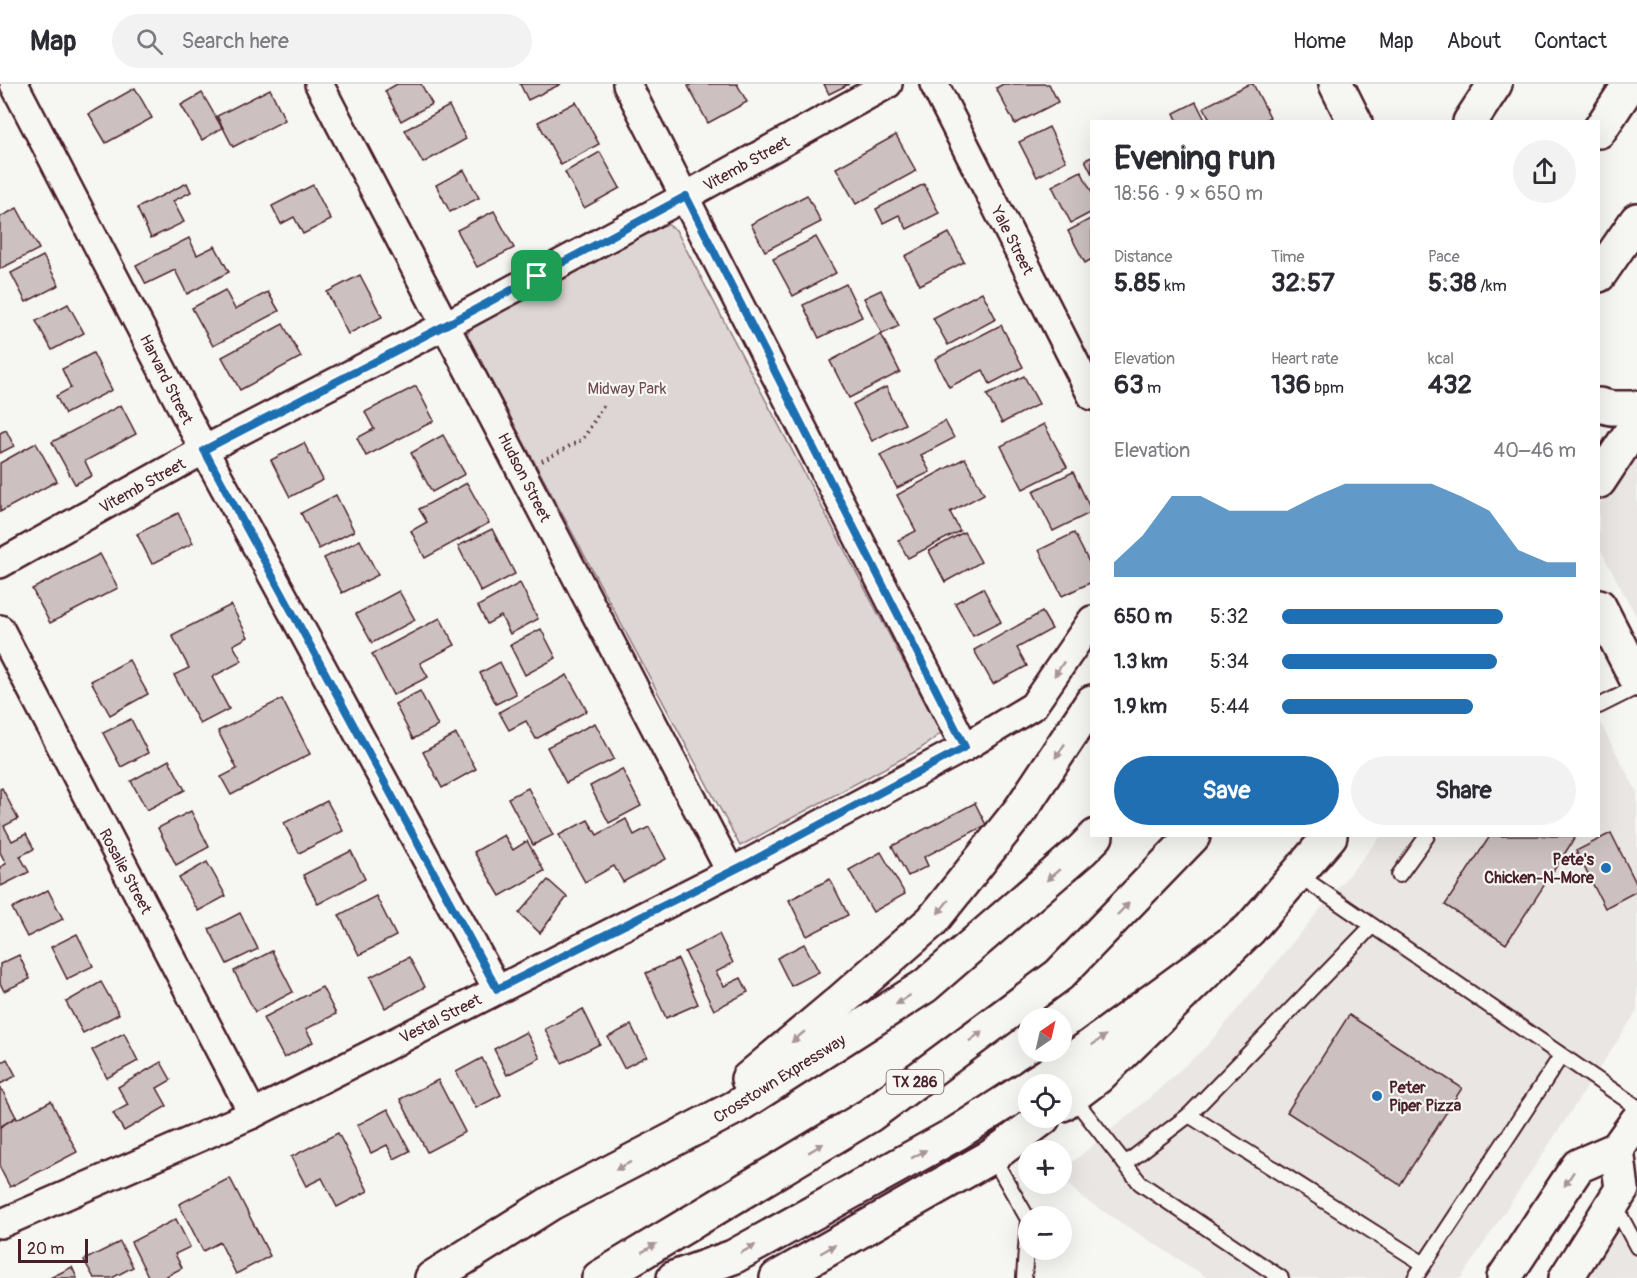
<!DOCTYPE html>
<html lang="en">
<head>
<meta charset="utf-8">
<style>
  :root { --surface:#fff; --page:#f2f2f3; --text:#2b2b33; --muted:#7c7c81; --line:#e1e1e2; --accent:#1f6fb2 }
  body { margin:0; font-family:Pangolin,sans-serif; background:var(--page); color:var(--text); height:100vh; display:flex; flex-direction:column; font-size:22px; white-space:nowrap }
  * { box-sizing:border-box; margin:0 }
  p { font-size:20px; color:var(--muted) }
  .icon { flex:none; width:33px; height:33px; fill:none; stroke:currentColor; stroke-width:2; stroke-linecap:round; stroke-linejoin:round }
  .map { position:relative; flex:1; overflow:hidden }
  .drawer { position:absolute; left:1090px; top:36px; width:510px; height:717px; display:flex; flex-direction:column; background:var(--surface); border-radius:0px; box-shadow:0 6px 24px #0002 }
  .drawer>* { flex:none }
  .needle { width:39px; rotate:34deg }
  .controls { position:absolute; left:1018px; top:924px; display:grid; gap:12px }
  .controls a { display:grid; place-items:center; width:54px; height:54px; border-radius:50%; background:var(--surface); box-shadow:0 6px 24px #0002; font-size:30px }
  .scale { position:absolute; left:18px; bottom:15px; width:70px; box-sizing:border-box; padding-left:6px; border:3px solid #4a1f2b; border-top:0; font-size:16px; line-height:21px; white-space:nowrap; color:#4a1f2b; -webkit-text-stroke:4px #f6f6f2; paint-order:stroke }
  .pin { position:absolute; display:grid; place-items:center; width:51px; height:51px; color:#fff; margin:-26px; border-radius:12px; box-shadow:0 3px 9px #0006 }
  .round { display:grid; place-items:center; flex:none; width:63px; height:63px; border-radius:32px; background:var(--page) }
  .headline { display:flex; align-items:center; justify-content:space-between; height:102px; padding:0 24px }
  h1 { font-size:33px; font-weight:800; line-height:45px }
  .metrics { display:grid; grid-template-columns:repeat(3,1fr); gap:9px; height:102px; padding:6px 24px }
  .metrics div { display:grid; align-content:center }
  .metrics b { font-size:26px; font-weight:800 }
  .metrics small { font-size:16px; font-weight:400 }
  .metrics p { font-size:16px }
  .chart { height:168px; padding:12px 24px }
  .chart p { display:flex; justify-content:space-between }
  .chart svg { width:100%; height:108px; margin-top:6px; fill:var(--accent); opacity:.7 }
  .cta { display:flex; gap:12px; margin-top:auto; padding:12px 24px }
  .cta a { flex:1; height:69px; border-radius:36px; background:var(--accent); color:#fff; font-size:24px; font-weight:800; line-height:69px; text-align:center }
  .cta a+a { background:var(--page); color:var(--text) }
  ul { padding:0 24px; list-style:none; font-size:20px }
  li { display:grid; grid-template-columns:96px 72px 1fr; align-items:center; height:45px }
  li i { height:15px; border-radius:8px; background:var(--accent) }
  header { display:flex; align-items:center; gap:36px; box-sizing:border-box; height:84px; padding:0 30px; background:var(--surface); border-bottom:2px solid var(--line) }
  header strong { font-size:28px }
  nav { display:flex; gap:33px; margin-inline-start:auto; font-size:21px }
  .search { width:420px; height:54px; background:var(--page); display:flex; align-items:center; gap:15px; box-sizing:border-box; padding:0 21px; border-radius:33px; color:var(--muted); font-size:22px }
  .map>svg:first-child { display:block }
  .built { fill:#e9e6e3 }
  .green { fill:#ddd6d5; stroke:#947a80; stroke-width:1.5 }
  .building { fill:#ccc1c0; stroke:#4a1f2b; stroke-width:1.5 }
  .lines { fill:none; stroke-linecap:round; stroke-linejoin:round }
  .lane-casing { stroke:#4a1f2b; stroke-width:18 }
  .street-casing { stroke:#4a1f2b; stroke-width:32 }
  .secondary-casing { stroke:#4a1f2b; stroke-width:38 }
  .highway-casing { stroke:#4a1f2b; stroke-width:38 }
  .path { stroke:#4a1f2b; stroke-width:4; stroke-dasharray:1.5 4.5; stroke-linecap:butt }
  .lane { stroke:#f6f6f2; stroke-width:14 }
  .street { stroke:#f6f6f2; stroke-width:27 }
  .secondary { stroke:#f6f6f2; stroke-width:33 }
  .highway { stroke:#f6f6f2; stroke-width:33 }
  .oneway { fill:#a99598 }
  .route-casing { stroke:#fff; stroke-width:12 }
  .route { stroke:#1f6fb2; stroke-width:8 }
  .poi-dot { fill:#1f6fb2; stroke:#f6f6f2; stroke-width:2 }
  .labels { text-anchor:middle; stroke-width:4.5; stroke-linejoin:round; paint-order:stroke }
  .shield { fill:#f6f6f2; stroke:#7e6067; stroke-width:1.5 }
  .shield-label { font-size:15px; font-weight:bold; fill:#4a1f2b }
  .street-label { font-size:16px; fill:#4a1f2b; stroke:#f6f6f2 }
  .park-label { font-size:16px; fill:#6f4d56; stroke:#f6f6f2 }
  .poi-label { font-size:16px; font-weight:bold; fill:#4a1f2b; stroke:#f6f6f2; text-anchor:end }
</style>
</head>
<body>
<header>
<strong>Map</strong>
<div class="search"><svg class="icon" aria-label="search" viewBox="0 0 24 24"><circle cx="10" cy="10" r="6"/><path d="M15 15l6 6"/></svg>Search here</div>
<nav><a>Home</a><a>Map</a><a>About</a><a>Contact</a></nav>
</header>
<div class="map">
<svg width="1637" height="1194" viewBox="0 0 1637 1194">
  <rect width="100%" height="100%" fill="#f6f6f2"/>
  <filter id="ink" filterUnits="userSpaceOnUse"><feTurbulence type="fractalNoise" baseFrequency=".0167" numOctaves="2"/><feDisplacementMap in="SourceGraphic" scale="12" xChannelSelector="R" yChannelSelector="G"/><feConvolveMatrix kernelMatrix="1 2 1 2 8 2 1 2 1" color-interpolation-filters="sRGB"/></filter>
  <g filter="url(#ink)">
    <g class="built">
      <path d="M1637,364V534L1599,463V421Z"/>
      <path d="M1599,637L1637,708V927L1461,1194H1208L1081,1113L1062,1094V1087L1147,1016L1208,961L1381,752H1599Z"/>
      <path d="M1620,1141L1637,1176V1194H1589Z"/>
    </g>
    <path class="green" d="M667,140L676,146L941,649L920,665L740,762L467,252L473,238Z"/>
    <g class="building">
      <path d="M397,0H421L432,20L401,37L385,7Z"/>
      <path d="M520,0H561L528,16Z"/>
      <path d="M692,0H737L747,18L708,39L688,2Z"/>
      <path d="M824,0H849L829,10Z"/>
      <path d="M1003,0H1049L1058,18L1015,40L996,4Z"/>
      <path d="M1249,0H1253L1270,33L1262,38H1211L1204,23Z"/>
      <path d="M135,4L152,34L106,59L89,30Z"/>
      <path d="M270,5L285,36L233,63L217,32Z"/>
      <path d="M202,9L222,44L202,56L181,21Z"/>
      <path d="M576,18L599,60L561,81L538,38Z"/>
      <path d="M1196,18L1206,38H1178L1174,29Z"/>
      <path d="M449,22L466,55L423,79L405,46Z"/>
      <path d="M1049,43L1066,77L1037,93L1019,58Z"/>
      <path d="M896,51L916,87L856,120L836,84Z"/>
      <path d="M600,68L620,104L584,124L565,88Z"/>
      <path d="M1092,73V90L1085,76Z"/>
      <path d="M464,86L479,114L450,128L436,101Z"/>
      <path d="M1081,87L1092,109V128L1071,139L1052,102Z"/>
      <path d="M187,99L191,108L173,117L184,138L151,154L137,124Z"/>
      <path d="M924,100L939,129L907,145L899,131L883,139L876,125Z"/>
      <path d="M313,101L331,136L303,150L294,133L281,140L272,122Z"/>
      <path d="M807,111L821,138L765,167L751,140Z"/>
      <path d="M17,124L39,165L0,185V133Z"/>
      <path d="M494,127L514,164L477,183L457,146Z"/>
      <path d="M1092,134V175L1085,179L1068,147Z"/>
      <path d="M949,149L964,178L920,201L905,172Z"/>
      <path d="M816,153L836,189L793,212L773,175Z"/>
      <path d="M189,154L197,171L215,162L229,188L187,210L175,186L146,200L136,181Z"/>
      <path d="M43,172L59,201L26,218L11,189Z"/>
      <path d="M360,191L382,233L348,250L327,208Z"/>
      <path d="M846,200L862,233L819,254L803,221Z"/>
      <path d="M225,206L235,225L268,208L279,227L213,262L192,224Z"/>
      <path d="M881,206L899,242L882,250L864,214Z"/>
      <path d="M982,208L996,235L948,261L933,234Z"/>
      <path d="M68,220L84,249L52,266L36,237Z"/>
      <path d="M283,240L301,273L240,306L222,273Z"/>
      <path d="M1001,241L1023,283L990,300L983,286L949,303L935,275Z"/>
      <path d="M881,250L900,288L849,314L830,277Z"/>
      <path d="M93,269L112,306L65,330L56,312L71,304L62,285Z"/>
      <path d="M1024,292L1039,320L1002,339L987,311Z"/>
      <path d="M416,302L434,337L366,372L357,354L374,345L365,328Z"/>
      <path d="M886,303L905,340L872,357L853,320Z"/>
      <path d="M121,321L136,350L85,377L92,392L75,400L52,358Z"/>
      <path d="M945,337L954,354L921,371L930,388L897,404L880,371Z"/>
      <path d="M1044,340L1067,383L1023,405L1001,362Z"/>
      <path d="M6,346L14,362L0,369V349Z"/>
      <path d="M443,351L465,390L432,408L411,369Z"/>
      <path d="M36,359L57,397L0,428V379Z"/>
      <path d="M304,359L323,396L290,413L271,376Z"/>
      <path d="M965,374L984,410L950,428L960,447L908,474L898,456L916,447L897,411Z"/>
      <path d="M1073,388L1092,428L1053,447L1033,407Z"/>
      <path d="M467,399L489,439L425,474L411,447L427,438L419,425Z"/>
      <path d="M336,411L354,447L319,465L301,429Z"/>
      <path d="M178,429L193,459L152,480L137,450Z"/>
      <path d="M492,445L515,490L481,508L458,462Z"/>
      <path d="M964,448L981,478L945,498L929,467Z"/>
      <path d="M1074,449L1092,484V498L1062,512L1039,466Z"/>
      <path d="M360,456L378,491L342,509L324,474Z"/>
      <path d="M100,470L118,504L50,539L32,505Z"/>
      <path d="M520,499L538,535L510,550L501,532L487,540L478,522Z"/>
      <path d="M983,504L1001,538L973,552L955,519Z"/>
      <path d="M399,507L415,536L372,559L356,530Z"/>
      <path d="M231,521L248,553L233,561L242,577L212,593L229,625L200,640L174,591L189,584L172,551Z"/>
      <path d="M1042,528L1052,545L1017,564L1027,582L993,600L974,566Z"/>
      <path d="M440,534L455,561L420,579L428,593L393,611L372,570Z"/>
      <path d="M541,545L556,574L525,591L510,561Z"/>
      <path d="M129,576L148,610L110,631L91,597Z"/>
      <path d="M500,578L516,610L496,620L480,589Z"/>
      <path d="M567,591L587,627L536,655L526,637L509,646L499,628Z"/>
      <path d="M420,607L438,642L413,655L395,620Z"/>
      <path d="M282,615L310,670L231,711L221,693L237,685L218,647Z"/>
      <path d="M131,635L148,669L121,683L103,649Z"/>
      <path d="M595,639L614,675L566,699L547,663Z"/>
      <path d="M456,650L476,685L442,704L423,668Z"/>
      <path d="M169,676L185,706L147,726L131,697Z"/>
      <path d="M622,685L641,722L609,739L590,702Z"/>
      <path d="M2,704L18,735L4,742L12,757L26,750L34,765L20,772L29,788L1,802L0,783L6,780L0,768V705Z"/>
      <path d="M528,704L553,751L533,761L508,714Z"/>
      <path d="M327,717L343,747L299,769L284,739Z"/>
      <path d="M975,719L986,741L924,773L928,782L908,792L892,762Z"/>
      <path d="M191,727L209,763L176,781L158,744Z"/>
      <path d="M626,735L634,751L649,743L666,775L623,798L614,782L585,798L559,751L588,736L597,751Z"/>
      <path d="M1611,749L1637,801V807L1605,824L1576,767Z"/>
      <path d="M504,751L513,766L527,757L544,787L500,812L474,768Z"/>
      <path d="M1490,752H1576L1506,860L1445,821Z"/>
      <path d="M351,767L365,795L318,820L303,791Z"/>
      <path d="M881,768L905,810L873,828L849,786Z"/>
      <path d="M207,778L226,812L198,827L179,794Z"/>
      <path d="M830,795L848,831L807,852L789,816Z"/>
      <path d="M548,796L567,813L540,849L519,829Z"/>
      <path d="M48,806L63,835L27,853L12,824Z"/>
      <path d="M376,812L396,852L359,871L339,831Z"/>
      <path d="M240,829L258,865L227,880L209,845Z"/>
      <path d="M77,850L93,882L67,895L51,863Z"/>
      <path d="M719,850L733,879L716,888L724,902L741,894L748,908L714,926L685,868Z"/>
      <path d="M804,860L819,888L791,902L777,874Z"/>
      <path d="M272,867L293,908L255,928L234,887Z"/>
      <path d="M19,871L30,895L4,907L0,899V880Z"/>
      <path d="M409,873L425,903L385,924L370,893Z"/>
      <path d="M678,875L698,920L666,934L646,889Z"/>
      <path d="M101,898L119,930L83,949L66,918Z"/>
      <path d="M322,903L336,930L306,945L313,958L284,974L263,934Z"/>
      <path d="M583,925L600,960L562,979L545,945Z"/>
      <path d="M1349,931L1462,1004L1400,1101L1287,1028Z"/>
      <path d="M631,941L647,972L624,984L608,953Z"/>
      <path d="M526,948L540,974L507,991L494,965Z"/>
      <path d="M124,949L138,977L107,994L92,966Z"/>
      <path d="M482,974L501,1011L476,1024L456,988Z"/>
      <path d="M7,975L16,992L0,1000V979Z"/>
      <path d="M161,978L171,996L157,1004L167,1022L124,1047L113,1029L128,1021L118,1003Z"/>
      <path d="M438,996L465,1048L427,1068L400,1015Z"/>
      <path d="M0,1002L16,1033L0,1043Z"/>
      <path d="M51,1017L77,1068L10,1103L0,1084V1043L16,1033L17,1035Z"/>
      <path d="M388,1025L410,1067L394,1075L387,1061L371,1069L357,1041Z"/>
      <path d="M338,1049L368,1107L337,1123L322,1094L306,1102L291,1073Z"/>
      <path d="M230,1094L270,1172L236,1190L220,1158L203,1167L179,1120Z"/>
      <path d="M176,1135L190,1163L175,1170L182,1184L163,1194H149L131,1158Z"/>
      <path d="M120,1158L133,1183L112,1194H94L84,1176Z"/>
      <path d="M72,1183L77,1194H50Z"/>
    </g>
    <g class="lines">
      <defs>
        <g id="lane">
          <path d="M1599,622L1637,603"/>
          <path d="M1297,790L1637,1023"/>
          <path d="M1399,791L1427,752"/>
          <path d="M1072,1012L1140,1099L1281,1194"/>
          <path d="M1189,1031L1424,1180"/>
          <path d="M992,1072L1028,1135L1024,1194"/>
          <path d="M1125,1080L1189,1031L1372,842"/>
          <path d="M1614,1120L1637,1163"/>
          <path d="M1415,1194L1561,972"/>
        </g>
        <g id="street">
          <path d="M14,0L204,366L497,905"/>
          <path d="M319,0L730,787"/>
          <path d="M627,0L965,663"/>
          <path d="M934,0L1092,312"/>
          <path d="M0,480L204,366L463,232L686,112L888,0"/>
          <path d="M0,545L253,1030"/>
          <path d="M0,1140L253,1030L752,777L965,663L1033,622L1092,536"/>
        </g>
        <g id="secondary">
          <path d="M1336,0L1355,38"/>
          <path d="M1470,38L1495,0"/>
          <path d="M1599,321L1611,324H1637"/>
          <path d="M1599,397L1637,339"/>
          <path d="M1599,522L1637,596"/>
          <path d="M1062,1020L1099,992L1249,846L1330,752"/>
          <path d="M777,1194L992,1072L1043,1034"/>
          <path d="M1504,1194L1578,1082L1617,1065L1637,1037"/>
          <path d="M1566,1194L1622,1105L1617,1065"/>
        </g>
        <g id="highway">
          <path d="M1599,47L1630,0"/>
          <path d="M1599,191L1637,136"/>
          <path d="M748,995L842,916L932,837L1021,725L1092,618"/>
          <path d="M1033,1000L1070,977L1249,846"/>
          <path d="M432,1194L551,1119L736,1023L925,902L1082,766L1096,752"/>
          <path d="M599,1194L870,1031L1059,891L1193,752"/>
          <path d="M674,1194L733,1173L957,1049L1029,1003"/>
        </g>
      </defs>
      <use href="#lane" class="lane-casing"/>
      <use href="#street" class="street-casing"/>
      <use href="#secondary" class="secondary-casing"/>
      <use href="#highway" class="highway-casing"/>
      <path class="path" d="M542,377L583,355L605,319"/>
      <use href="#lane" class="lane"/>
      <use href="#street" class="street"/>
      <use href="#secondary" class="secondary"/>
      <use href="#highway" class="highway"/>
    </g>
    <defs><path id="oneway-solid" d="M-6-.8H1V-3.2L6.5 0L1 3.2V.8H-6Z" transform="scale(1.5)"/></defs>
    <g class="oneway">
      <use href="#oneway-solid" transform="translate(1059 585) rotate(124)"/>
      <use href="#oneway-solid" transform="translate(1060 667) rotate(124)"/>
      <use href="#oneway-solid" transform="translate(1053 791) rotate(139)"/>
      <use href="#oneway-solid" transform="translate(943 823) rotate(129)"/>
      <use href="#oneway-solid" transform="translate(1123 825) rotate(-46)"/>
      <use href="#oneway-solid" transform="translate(903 916) rotate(147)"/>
      <use href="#oneway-solid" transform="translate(976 952) rotate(-37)"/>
      <use href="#oneway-solid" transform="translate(798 953) rotate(140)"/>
      <use href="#oneway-solid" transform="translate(1099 956) rotate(-36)"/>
      <use href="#oneway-solid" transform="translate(816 1064) rotate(-31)"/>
      <use href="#oneway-solid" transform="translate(919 1070) rotate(-29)"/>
      <use href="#oneway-solid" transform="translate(623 1082) rotate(153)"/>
      <use href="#oneway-solid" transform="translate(1569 1095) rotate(123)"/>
      <use href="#oneway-solid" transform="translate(649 1164) rotate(-31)"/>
      <use href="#oneway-solid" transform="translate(748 1165) rotate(-29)"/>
      <use href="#oneway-solid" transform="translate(828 1165) rotate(-30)"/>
    </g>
  </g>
  <g class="lines" filter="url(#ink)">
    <defs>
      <path id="route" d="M686,112L965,663L752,777L497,905L204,366L463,232Z"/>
    </defs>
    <use href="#route" class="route-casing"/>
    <use href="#route" class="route"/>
  </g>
  <g class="poi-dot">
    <circle cx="1606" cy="784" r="6"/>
    <circle cx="1377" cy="1012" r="6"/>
  </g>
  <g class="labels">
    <rect class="shield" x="886.5" y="986" width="57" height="24" rx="4.5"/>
    <g class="shield-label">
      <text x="915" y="1003">TX 286</text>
    </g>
    <g class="street-label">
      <text transform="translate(746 79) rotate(-29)" y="6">Vitemb Street</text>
      <text transform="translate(1013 156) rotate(63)" y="6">Yale Street</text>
      <text transform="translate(167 295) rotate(63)" y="6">Harvard Street</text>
      <text transform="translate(525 393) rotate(63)" y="6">Hudson Street</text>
      <text transform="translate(142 401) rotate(-29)" y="6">Vitemb Street</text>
      <text transform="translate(126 787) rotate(62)" y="6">Rosalie Street</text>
      <text transform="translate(440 934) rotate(-27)" y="6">Vestal Street</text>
      <text transform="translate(779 994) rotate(-32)" y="6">Crosstown Expressway</text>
    </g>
    <g class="park-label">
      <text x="627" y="310">Midway Park</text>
    </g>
    <g class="poi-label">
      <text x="1594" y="781">Pete's<tspan x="1594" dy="18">Chicken-N-More</tspan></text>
      <text x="1389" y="1009" text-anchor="start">Peter<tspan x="1389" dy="18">Piper Pizza</tspan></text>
    </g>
  </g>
</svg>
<div class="controls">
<a><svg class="needle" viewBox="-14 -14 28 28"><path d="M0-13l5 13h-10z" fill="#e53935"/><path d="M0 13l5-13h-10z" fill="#7c7c81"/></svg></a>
<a><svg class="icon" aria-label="locate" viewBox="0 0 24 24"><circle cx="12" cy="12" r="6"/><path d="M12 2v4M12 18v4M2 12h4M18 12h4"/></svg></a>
<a>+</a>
<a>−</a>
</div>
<div class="scale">20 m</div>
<div class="pin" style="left:537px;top:192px;background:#1e9e55"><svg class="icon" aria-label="arrive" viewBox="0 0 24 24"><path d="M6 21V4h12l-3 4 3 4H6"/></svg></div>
<section class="drawer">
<div class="headline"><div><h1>Evening run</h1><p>18:56 · 9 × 650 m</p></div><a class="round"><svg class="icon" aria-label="share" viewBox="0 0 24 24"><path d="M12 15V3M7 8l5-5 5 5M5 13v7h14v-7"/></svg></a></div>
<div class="metrics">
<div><p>Distance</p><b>5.85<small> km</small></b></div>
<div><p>Time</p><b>32:57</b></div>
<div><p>Pace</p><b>5:38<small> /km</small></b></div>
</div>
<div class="metrics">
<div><p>Elevation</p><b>63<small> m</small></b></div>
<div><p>Heart rate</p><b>136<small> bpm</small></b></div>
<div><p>kcal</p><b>432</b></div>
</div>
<div class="chart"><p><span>Elevation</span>40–46 m</p>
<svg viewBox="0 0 160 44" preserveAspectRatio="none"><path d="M0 44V38L10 27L20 11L30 11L40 17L50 17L60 17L70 11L80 6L90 6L100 6L110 6L120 11L130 17L140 33L150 38L160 38V44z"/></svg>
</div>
<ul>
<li><b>650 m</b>5:32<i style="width:75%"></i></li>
<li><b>1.3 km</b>5:34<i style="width:73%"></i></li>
<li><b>1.9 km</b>5:44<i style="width:65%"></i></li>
</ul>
<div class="cta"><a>Save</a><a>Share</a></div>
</section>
</div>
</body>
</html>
